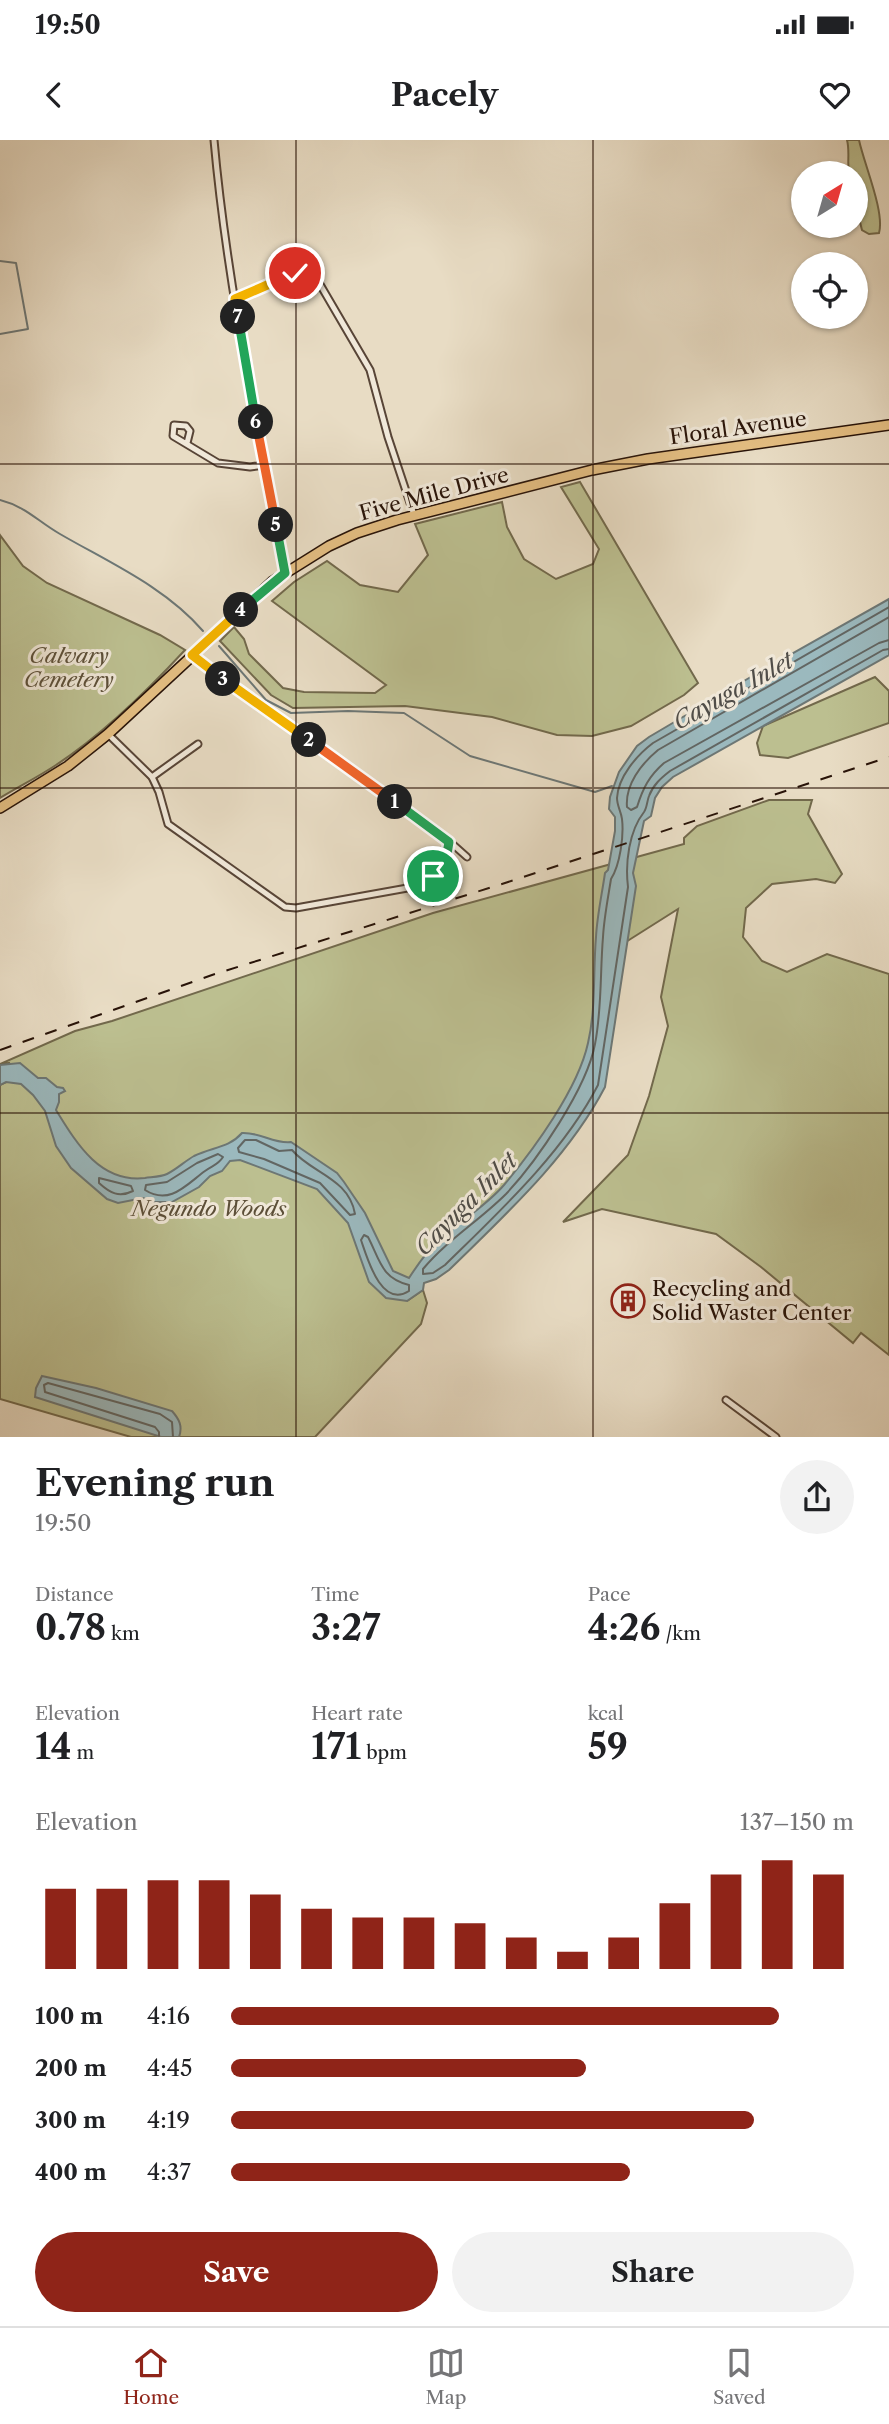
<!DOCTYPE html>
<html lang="en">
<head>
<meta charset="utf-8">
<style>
  :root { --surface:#fff; --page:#f2f2f2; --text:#202124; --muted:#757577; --line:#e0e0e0; --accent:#8f2418 }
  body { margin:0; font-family:"Libre Caslon Text",serif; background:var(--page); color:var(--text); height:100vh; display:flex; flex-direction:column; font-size:26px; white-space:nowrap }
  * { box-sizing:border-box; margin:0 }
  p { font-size:23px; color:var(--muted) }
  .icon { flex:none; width:38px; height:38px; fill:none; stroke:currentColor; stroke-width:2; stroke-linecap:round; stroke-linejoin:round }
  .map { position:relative; height:1297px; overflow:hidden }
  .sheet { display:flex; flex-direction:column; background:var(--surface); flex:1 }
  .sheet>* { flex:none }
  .needle { width:46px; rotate:37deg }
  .fabs { position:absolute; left:791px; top:21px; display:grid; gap:14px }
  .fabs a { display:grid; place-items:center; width:77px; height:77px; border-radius:50%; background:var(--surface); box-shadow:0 2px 5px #0004; font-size:35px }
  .pin { position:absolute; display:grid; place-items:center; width:60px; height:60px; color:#fff; margin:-30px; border:4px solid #fff; border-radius:50%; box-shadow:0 2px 7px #0007 }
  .km { position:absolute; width:35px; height:35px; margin:-18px; border-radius:50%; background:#222; color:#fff; font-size:19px; line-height:35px; text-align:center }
  .round { display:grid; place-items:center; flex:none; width:74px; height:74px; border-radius:37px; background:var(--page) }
  .headline { display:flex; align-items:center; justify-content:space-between; height:119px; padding:0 35px }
  h1 { font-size:38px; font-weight:700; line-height:52px }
  .stats { display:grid; grid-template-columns:repeat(3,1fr); gap:10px; height:119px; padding:7px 35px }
  .stats div { display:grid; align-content:center }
  .stats b { font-size:35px; font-weight:700 }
  .stats small { font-size:19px; font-weight:400 }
  .stats p { font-size:19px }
  .chart { height:196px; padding:14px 35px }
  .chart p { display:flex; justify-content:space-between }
  .chart svg { width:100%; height:126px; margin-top:7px; stroke:var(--accent); stroke-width:6 }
  .action { display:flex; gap:14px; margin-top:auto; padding:14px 35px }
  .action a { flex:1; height:80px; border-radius:42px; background:var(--accent); color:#fff; font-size:28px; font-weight:700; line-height:80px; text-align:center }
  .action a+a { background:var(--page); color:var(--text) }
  ul { padding:0 35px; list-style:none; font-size:23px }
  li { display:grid; grid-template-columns:112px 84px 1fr; align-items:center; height:52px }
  li i { height:18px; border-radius:9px; background:var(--accent) }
  .status { display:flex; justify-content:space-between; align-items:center; height:49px; padding:0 35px; background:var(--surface); direction:ltr }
  .status svg { height:19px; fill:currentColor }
  header { display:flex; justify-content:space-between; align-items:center; height:91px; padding:0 35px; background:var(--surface); font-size:32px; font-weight:700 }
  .menu { display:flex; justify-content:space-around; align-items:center; height:98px; border-top:2px solid var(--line); background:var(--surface); font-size:19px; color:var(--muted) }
  .menu a { display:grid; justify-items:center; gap:4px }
  .menu .on { color:var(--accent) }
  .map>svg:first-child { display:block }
  .green { fill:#bcbf90; stroke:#72694c; stroke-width:2 }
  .water { fill:#9bb9be; stroke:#6d7775; stroke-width:2 }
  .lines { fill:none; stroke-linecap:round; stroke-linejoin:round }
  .shore { stroke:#626663; stroke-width:2 }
  .stream { stroke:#6d7775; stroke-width:2 }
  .street-casing { stroke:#584537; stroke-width:9 }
  .primary-casing { stroke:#281308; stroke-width:12 }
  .street { stroke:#f0e8d9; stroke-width:5 }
  .primary { stroke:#e4be82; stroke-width:9 }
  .rail { stroke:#281308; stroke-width:2; stroke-dasharray:12 12; stroke-linecap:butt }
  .split-1-casing { stroke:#fff; stroke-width:14 }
  .split-2-casing { stroke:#fff; stroke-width:14 }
  .split-3-casing { stroke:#fff; stroke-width:14 }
  .split-4-casing { stroke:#fff; stroke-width:14 }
  .split-5-casing { stroke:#fff; stroke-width:14 }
  .split-6-casing { stroke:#fff; stroke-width:14 }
  .split-7-casing { stroke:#fff; stroke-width:14 }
  .split-8-casing { stroke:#fff; stroke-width:14 }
  .split-1 { stroke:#22a559; stroke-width:9 }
  .split-2 { stroke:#f0652b; stroke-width:9 }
  .split-3 { stroke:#f5b400; stroke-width:9 }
  .split-4 { stroke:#f5b400; stroke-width:9 }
  .split-5 { stroke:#22a559; stroke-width:9 }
  .split-6 { stroke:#f0652b; stroke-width:9 }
  .split-7 { stroke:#22a559; stroke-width:9 }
  .split-8 { stroke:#f5b400; stroke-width:9 }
  .grid { fill:none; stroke:#281308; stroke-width:2; stroke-opacity:0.55 }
  .labels { text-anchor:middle; stroke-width:6; stroke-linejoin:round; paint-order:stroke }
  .street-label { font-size:21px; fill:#281308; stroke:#f0e8d9 }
  .park-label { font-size:21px; font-style:italic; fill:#5c4f38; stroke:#f0e8d9 }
  .poi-label { font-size:21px; fill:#281308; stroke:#f0e8d9; text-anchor:start }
  .water-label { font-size:23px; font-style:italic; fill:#504d48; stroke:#f0e8d9 }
</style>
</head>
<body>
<div class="status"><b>19:50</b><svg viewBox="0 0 49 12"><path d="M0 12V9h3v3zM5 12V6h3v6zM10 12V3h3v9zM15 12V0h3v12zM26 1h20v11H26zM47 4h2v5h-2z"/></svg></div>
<header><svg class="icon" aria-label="back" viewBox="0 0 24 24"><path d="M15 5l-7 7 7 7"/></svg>Pacely<svg class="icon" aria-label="heart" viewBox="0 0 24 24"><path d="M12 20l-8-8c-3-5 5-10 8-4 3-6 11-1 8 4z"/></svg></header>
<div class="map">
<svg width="889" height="1297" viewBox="0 0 889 1297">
  <rect width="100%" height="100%" fill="#e8dcc4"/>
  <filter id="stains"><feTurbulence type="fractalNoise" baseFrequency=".00286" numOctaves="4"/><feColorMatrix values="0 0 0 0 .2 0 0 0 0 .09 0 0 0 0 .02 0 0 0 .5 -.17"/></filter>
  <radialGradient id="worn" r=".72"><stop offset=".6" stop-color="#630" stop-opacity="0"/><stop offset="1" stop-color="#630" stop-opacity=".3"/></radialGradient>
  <g class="green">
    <path d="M847,0H859C864,24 885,72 879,93L869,94L862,90L858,74L856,33H849C847,22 850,11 847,0Z"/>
    <path d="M580,342L698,543L684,555L631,586L592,596L557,595L492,577L405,566L293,568L271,555L220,501L234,487L244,499L249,514L283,548L304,552L375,553L386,545L272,461L294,442L327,421L360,445L398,452L428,415L415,384L502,362L507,387L524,419L556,439L593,424L599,409L561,347Z"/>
    <path d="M0,395L23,426L47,443L160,495L185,510C148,550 102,595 56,625C38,637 18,647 0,658Z"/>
    <path d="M875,537L889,551V583L788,618L760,615L757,603L763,586Z"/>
    <path d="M769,660H812L808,674L842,734L835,743L816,739L772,744L746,768L743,797L762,821L787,832L827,814L889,834V1215L861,1193L853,1203L761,1127L716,1094L602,1069L563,1082L628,1015L649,956L668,886L661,857L678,769L610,812L594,937L473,1090L407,1161L423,1150L427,1163L421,1184L315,1297H131L0,1259V945L6,942L9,923L0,924L75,891L112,881L433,773L684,704V698L697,686Z"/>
  </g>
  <g class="water">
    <path d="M889,459V515L673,637L662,647L655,658L651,676L644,681L633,733L636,746L605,947C568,1018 505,1075 449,1130L436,1139L424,1143L423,1150L407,1161L386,1158L369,1142L348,1083L317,1049L240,1020L230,1021L222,1031L210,1036L199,1047L172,1062H154L143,1058L118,1063L107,1059L71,1028L56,1006L45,971L33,955L21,944L6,942L0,945V925L20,923L38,938H46L57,947L63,948L65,951L59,954V962L56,970C77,1004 100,1043 145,1038C152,1037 161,1037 167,1034C177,1029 185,1021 194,1016C212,1007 229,1008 242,993C261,992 273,1004 291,1002L337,1033L344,1042L365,1073L393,1131L409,1138C418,1124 427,1111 439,1100C460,1081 485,1067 504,1045C534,1009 578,949 588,903C596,869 593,832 596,797C597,776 602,754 605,733L608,730L615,691V677L609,669L610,657L619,632L637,606L649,597L749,538Z"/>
    <path d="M42,1236L96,1248L172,1271C179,1279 183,1286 179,1297H161L35,1257L36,1248Z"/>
  </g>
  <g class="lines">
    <g class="shore">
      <path d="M889,467L653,603C637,615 618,637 617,658C617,666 621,671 622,679C624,696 620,725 611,739C608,758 604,778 603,797C600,832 602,869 595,904C587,948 537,1021 506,1054C479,1081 447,1100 423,1129V1134L433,1133L445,1125C499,1072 563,1013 598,945L628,747C625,723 629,691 644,672C647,668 647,661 649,656C653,645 661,638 670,631L883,510L889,509"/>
      <path d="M889,477L658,610C641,624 625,645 627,667L631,670L637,667C643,648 649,636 664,623L879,503L889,500"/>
      <path d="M245,1000H256L279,1011L292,1010C311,1033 349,1038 355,1074L350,1075L320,1043L264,1019L239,1012L238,1008Z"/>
      <path d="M218,1014L223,1017C218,1025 213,1025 205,1031C187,1044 170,1066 145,1050L146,1045L167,1042L197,1023Z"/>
      <path d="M99,1038L131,1046L133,1051C119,1058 110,1053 99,1043Z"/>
      <path d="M364,1095L368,1097C380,1120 381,1138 409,1145V1151C381,1169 367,1117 361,1100Z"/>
      <path d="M159,1297V1292L155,1287L45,1252L44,1245L48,1243L160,1274L172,1282L173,1297"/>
    </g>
    <g class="stream">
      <path d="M0,121L16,123L28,189L0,194"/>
      <path d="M0,360C27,367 37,381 60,394C110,423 165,447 203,491"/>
      <path d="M219,506L266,560L291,573L348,571L404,573L470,616L595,652L612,646"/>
    </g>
    <defs>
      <g id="street">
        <path d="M214,0C227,145 258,289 285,433"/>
        <path d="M235,159L301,131L310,134L318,141L370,230L388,297L414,375"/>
        <path d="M187,303L190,291L186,286L174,285L173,296L218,323L250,327L264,325"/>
        <path d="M192,515L449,701L467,717"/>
        <path d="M108,594L152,637L159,652L168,684L285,767L296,768L413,747C434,739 445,723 449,701"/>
        <path d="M152,637L198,604"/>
        <path d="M726,1260L776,1297"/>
      </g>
      <path id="primary" d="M0,668L68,626L108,594L273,441L329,406L357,393L397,380L592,330L648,319L889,285"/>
    </defs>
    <use href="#street" class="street-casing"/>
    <use href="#primary" class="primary-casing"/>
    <use href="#street" class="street"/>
    <use href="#primary" class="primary"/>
    <path class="rail" d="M0,910L212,835L505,743L889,617"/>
  </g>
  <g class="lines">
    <defs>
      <path id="split-1" d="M395,662L449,702L447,714L433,736"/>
      <path id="split-2" d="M309,600L395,662"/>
      <path id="split-3" d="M223,539L309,600"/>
      <path id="split-4" d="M223,539L192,515L241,470"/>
      <path id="split-5" d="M241,470L285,433L276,385"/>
      <path id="split-6" d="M256,282L276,385"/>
      <path id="split-7" d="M238,177L256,282"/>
      <path id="split-8" d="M238,177L235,159L295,133"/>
    </defs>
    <use href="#split-1" class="split-1-casing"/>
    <use href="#split-2" class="split-2-casing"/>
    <use href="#split-3" class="split-3-casing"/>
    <use href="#split-4" class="split-4-casing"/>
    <use href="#split-5" class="split-5-casing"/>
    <use href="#split-6" class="split-6-casing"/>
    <use href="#split-7" class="split-7-casing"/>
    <use href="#split-8" class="split-8-casing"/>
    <use href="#split-1" class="split-1"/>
    <use href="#split-2" class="split-2"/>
    <use href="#split-3" class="split-3"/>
    <use href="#split-4" class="split-4"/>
    <use href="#split-5" class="split-5"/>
    <use href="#split-6" class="split-6"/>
    <use href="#split-7" class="split-7"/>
    <use href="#split-8" class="split-8"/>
  </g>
  <path class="grid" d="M296,0V1297M593,0V1297M0,324H889M0,648H889M0,973H889"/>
  <defs>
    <symbol id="building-ring" viewBox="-11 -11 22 22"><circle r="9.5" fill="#f0e8d9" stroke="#8f2418" stroke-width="1.5"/><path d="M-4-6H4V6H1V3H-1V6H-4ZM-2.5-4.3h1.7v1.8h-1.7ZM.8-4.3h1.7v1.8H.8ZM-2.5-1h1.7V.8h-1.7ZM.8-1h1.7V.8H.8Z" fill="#8f2418"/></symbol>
  </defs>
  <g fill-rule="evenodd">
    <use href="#building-ring" x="609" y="1142" width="38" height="38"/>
  </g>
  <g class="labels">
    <g class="street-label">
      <text transform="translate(738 288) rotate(-8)" y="7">Floral Avenue</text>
      <text transform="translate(434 354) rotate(-15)" y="7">Five Mile Drive</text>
    </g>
    <g class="park-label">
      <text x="69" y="523">Calvary<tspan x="69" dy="24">Cemetery</tspan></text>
      <text x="209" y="1076">Negundo Woods</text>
    </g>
    <g class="poi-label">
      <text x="652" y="1156">Recycling and<tspan x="652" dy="24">Solid Waster Center</tspan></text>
    </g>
    <g class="water-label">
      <text transform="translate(733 551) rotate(-29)" y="8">Cayuga Inlet</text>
      <text transform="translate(466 1064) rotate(-45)" y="8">Cayuga Inlet</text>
    </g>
  </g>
  <rect width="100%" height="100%" filter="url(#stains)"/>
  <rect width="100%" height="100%" fill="url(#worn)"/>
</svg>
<div class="fabs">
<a><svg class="needle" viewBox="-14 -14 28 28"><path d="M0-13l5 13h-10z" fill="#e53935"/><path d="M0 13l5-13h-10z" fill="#757577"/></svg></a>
<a><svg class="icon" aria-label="locate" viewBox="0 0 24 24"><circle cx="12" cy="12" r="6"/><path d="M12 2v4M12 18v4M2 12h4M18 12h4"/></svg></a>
</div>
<div class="pin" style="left:433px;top:736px;background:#1e9e55"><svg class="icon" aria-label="arrive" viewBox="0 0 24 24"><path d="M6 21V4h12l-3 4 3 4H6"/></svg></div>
<div class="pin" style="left:295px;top:133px;background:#d93025"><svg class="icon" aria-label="check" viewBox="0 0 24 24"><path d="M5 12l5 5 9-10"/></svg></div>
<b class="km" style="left:395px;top:662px">1</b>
<b class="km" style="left:309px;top:600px">2</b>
<b class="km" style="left:223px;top:539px">3</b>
<b class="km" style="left:241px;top:470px">4</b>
<b class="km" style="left:276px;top:385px">5</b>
<b class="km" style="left:256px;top:282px">6</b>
<b class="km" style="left:238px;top:177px">7</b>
</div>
<section class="sheet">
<div class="headline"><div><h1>Evening run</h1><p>19:50</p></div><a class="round"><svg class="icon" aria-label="share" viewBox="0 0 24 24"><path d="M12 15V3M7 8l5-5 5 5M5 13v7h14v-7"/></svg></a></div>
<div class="stats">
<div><p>Distance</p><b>0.78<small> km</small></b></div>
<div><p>Time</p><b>3:27</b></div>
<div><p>Pace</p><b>4:26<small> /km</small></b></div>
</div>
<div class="stats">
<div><p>Elevation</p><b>14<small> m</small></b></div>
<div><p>Heart rate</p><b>171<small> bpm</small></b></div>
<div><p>kcal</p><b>59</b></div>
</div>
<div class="chart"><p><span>Elevation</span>137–150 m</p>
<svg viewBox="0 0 160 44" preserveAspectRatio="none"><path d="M5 44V16M15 44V16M25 44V13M35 44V13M45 44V18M55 44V23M65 44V26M75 44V26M85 44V28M95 44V33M105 44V38M115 44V33M125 44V21M135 44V11M145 44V6M155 44V11"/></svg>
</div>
<ul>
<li><b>100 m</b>4:16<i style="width:88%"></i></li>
<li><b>200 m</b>4:45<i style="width:57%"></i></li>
<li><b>300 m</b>4:19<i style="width:84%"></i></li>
<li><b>400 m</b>4:37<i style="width:64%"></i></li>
</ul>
<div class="action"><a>Save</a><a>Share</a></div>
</section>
<nav class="menu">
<a class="on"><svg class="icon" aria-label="home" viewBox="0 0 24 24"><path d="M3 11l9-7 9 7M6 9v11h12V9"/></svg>Home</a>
<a><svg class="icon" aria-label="map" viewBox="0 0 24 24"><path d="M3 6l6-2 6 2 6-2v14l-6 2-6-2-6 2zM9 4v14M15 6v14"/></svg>Map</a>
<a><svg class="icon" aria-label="saved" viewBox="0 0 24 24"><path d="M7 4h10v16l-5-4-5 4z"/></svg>Saved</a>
</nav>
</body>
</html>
